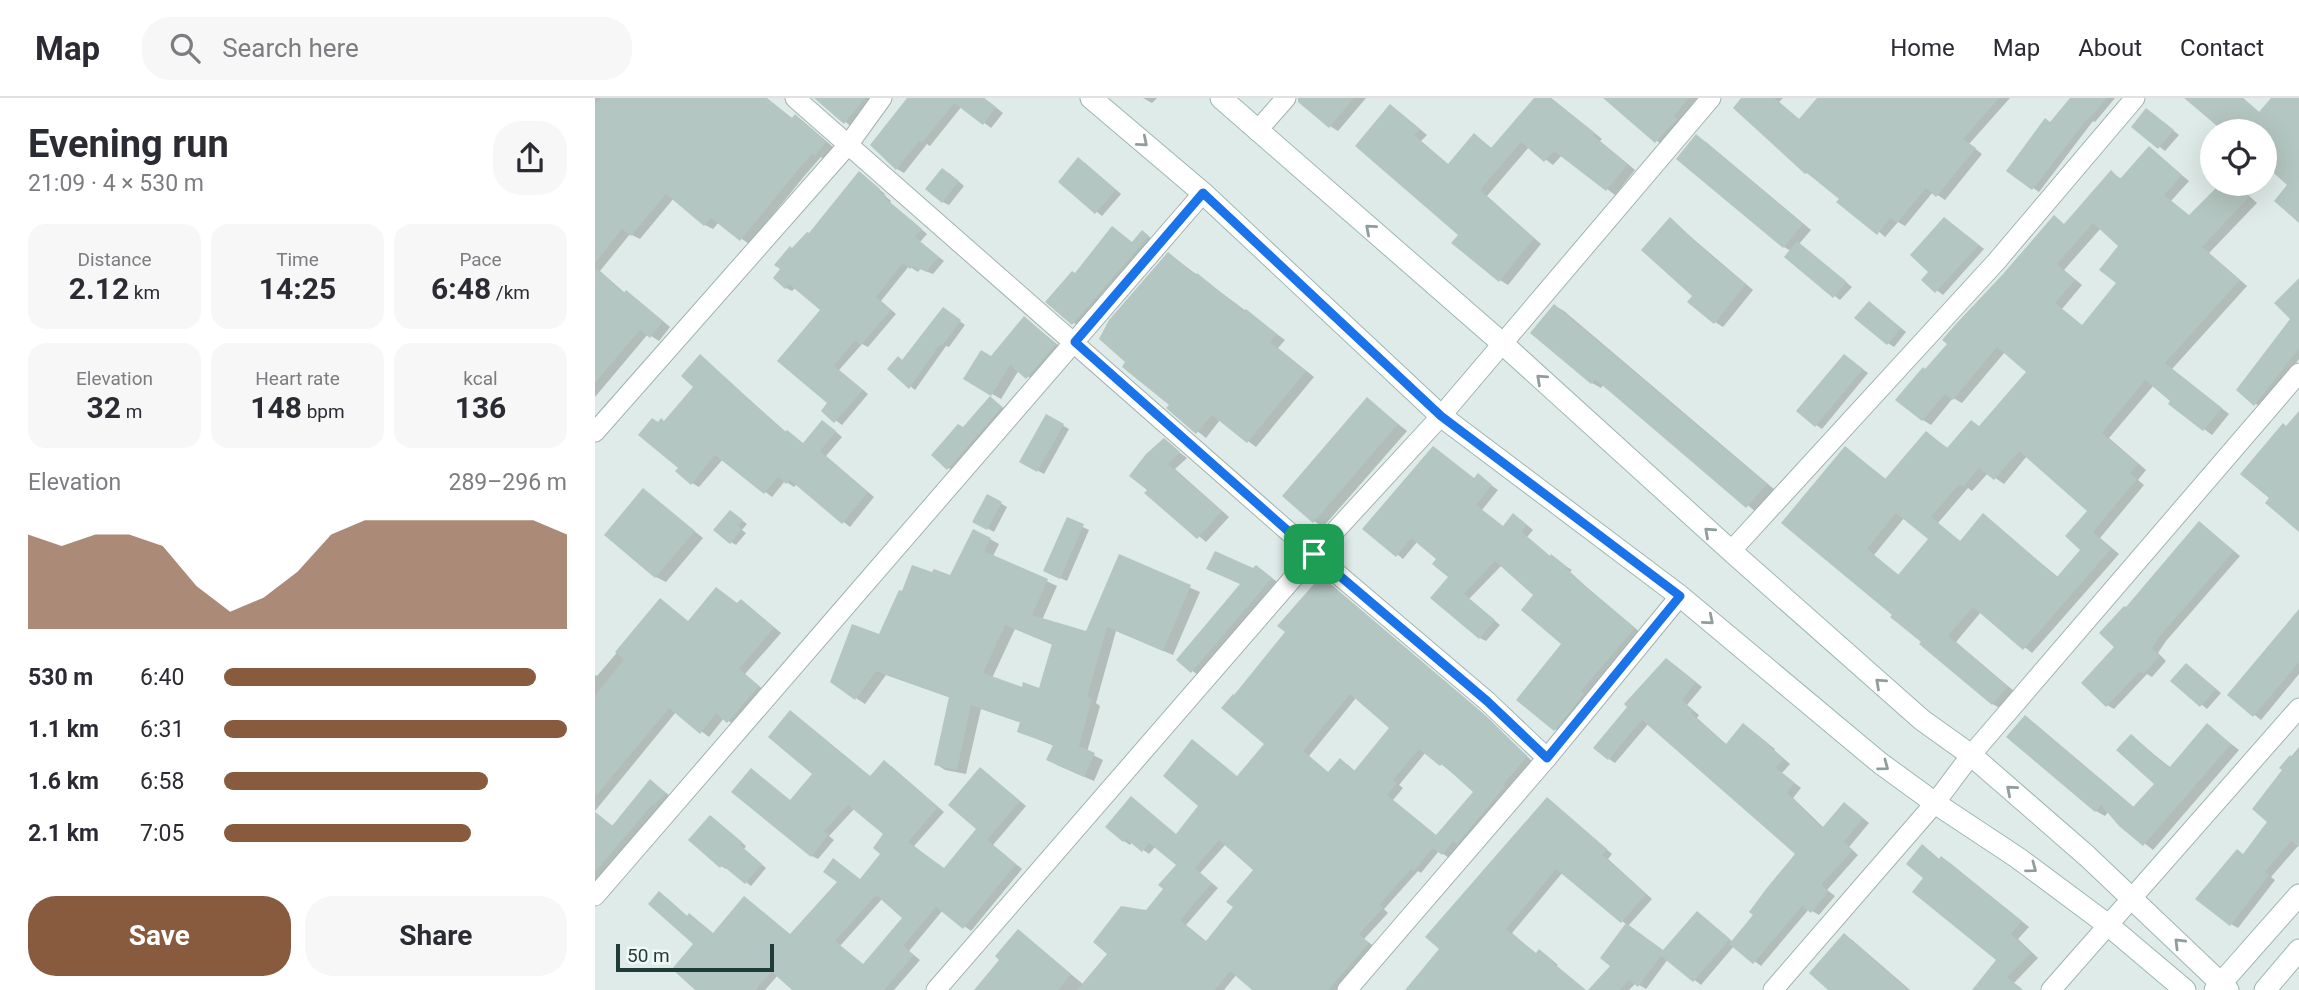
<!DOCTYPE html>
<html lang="en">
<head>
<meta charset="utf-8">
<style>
  :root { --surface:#fff; --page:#f7f7f7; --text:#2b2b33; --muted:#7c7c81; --line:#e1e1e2; --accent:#885b3f }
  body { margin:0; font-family:Roboto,sans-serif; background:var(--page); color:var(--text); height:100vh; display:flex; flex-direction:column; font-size:26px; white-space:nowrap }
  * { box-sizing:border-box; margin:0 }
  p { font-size:23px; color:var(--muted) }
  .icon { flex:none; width:38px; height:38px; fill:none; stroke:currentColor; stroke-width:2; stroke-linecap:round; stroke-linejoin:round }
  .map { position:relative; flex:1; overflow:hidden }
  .details { display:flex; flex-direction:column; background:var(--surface); width:595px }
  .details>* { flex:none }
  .fabs { position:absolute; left:1605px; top:21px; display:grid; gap:14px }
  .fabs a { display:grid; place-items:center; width:77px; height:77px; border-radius:50%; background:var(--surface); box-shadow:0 7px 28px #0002; font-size:35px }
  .scale { position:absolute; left:21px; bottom:18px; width:158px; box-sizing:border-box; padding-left:7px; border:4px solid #1f3c39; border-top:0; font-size:19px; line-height:24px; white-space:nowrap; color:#1f3c39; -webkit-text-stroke:5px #eff8f5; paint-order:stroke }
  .pin { position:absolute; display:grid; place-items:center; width:60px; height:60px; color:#fff; margin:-30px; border-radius:14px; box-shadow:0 4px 10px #0006 }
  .round { display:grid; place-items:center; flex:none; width:74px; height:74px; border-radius:28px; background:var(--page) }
  .summary { display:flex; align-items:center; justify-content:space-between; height:119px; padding:0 28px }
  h1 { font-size:38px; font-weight:700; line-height:52px }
  .figures { display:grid; grid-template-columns:repeat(3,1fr); gap:10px; height:119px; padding:7px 28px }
  .figures div { display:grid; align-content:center; border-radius:18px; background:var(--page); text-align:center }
  .figures b { font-size:30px; font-weight:700 }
  .figures small { font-size:19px; font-weight:400 }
  .figures p { font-size:19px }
  .chart { height:196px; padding:14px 28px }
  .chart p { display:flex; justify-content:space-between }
  .chart svg { width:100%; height:126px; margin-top:7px; fill:var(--accent); opacity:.7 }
  .cta { display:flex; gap:14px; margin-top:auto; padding:14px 28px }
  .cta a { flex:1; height:80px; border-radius:28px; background:var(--accent); color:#fff; font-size:28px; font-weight:700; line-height:80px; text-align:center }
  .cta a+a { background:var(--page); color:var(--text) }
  ul { padding:0 28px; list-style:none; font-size:23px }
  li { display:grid; grid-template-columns:112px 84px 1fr; align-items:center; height:52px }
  li i { height:18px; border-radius:9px; background:var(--accent) }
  header { display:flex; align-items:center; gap:42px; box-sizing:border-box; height:98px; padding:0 35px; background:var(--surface); border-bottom:2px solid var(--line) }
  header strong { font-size:33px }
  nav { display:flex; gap:38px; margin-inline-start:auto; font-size:24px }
  .search { width:490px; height:63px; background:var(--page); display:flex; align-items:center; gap:18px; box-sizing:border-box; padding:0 24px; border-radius:28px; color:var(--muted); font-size:26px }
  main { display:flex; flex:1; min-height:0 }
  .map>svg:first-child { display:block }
  .shadow { fill:#0003; fill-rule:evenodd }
  .building { fill:#b4c6c1; fill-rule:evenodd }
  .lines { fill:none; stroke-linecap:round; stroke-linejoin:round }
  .street-casing { stroke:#a2b3b0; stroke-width:21 }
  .secondary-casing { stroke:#9db7b2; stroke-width:23 }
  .street { stroke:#fff; stroke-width:19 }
  .secondary { stroke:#fff; stroke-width:21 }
  .oneway { stroke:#8f9e9c }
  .route-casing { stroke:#fff; stroke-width:14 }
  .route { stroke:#1a73e8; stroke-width:9 }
</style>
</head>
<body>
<header>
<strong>Map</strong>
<div class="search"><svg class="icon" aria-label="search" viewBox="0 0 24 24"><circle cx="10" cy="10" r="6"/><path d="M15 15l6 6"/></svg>Search here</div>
<nav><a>Home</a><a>Map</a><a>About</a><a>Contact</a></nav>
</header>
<main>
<section class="details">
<div class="summary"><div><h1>Evening run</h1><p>21:09 · 4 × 530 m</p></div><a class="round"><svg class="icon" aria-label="share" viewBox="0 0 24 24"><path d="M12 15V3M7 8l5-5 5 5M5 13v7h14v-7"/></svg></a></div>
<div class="figures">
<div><p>Distance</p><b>2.12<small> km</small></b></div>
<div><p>Time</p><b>14:25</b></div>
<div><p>Pace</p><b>6:48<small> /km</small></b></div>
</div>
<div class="figures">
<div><p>Elevation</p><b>32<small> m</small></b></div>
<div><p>Heart rate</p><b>148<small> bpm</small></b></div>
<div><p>kcal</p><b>136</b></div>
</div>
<div class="chart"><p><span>Elevation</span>289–296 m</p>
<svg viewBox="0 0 160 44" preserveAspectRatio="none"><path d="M0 44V11L10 15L20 11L30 11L40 15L50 29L60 38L70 33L80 24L90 11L100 6L110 6L120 6L130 6L140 6L150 6L160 11V44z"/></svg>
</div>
<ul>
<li><b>530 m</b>6:40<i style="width:91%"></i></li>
<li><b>1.1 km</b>6:31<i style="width:100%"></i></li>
<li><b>1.6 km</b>6:58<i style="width:77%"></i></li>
<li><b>2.1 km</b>7:05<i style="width:72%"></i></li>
</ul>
<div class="cta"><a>Save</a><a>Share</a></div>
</section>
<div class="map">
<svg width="1704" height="892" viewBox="0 0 1704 892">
  <rect width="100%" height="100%" fill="#dfebe8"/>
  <g class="shadow">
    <path d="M0,0H171L198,21L200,18L208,23L238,49L229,61L226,59L211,76L154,146L124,124L118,131L110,127L79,100L45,141L35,136L5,173L31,196L39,199L75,229L64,243L53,236L0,299Z"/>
    <path d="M221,0H283L258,30Z"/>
    <path d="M314,0H389L408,15L396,30L367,8L335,48L332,46L309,75L302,71Z"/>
    <path d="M548,0H562L557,5Z"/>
    <path d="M704,0H771L743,33L735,28Z"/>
    <path d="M942,0H956L1007,41L1005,43L1040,72L1020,97L967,57L958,67L934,49L892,98L946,146L913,187L905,182L865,137L803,13L832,37L826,43L854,67L879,37L898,51Z"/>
    <path d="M1010,0H1102L1084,23L1087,25L1067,47Z"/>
    <path d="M1148,0H1188L1184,4L1205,22L1240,0H1415L1374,46L1387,56L1350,102L1338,94L1310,128L1303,124L1290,139L1246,100L1212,75Z"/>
    <path d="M1478,0H1520L1500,24L1498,23L1444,94L1413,72Z"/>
    <path d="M1600,0H1648L1665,15L1678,0H1704V43L1694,54L1704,63V122L1681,103L1695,87L1670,66V33H1631L1597,4Z"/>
    <path d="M1558,16L1584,37L1570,53L1538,28Z"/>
    <path d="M1101,39L1111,44L1216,132L1204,146L1257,189L1245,202L1191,159L1196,153L1189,149Z"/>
    <path d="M1554,50L1594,83L1576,103L1596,119L1627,86H1641L1662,105L1614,155L1652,188L1577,271L1634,316L1617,337L1575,305L1577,303L1559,287L1514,340L1551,372L1543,382L1549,387L1505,440L1524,456L1437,555L1386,514L1361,544L1420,594L1406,611L1398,606L1299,516L1189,424L1251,350L1292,382L1331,335L1354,351L1386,329L1433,273L1410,254L1367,305L1358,300L1336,327L1328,322L1331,273L1459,120L1470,127L1516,75L1527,81ZM1506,130L1526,148L1523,185L1488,228L1467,211L1487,187L1469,172ZM1432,358L1494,413L1488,452L1463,479L1388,418L1366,444L1343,425L1373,390L1377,393L1393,375L1409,386ZM1310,419L1336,441L1305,478L1279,457Z"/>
    <path d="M490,65L526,96L507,118L465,84Z"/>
    <path d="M264,75L290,96L289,97L296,103L295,105L332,136L325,144L349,163L338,176L325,171L323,174L314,168L286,203L301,216L273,249L267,246L244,272L273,296L247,327L228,313L235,305L227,212L200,190L197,193L191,190L198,152L214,137Z"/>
    <path d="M354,75L369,88L354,107L348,104Z"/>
    <path d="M1076,122L1158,192L1128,229L1120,224L1099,198Z"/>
    <path d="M1370,136L1389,151L1348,197L1329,182Z"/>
    <path d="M553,138L559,143L484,229L453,204L480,177Z"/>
    <path d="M574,156L690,242L683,250L719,279L661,349L625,322L611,340L574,310L576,306Z"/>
    <path d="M960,208L969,213L1180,392L1161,414L1008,287L1006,290L997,285Z"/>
    <path d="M1280,209L1311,234L1299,249L1293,245Z"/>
    <path d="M354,215L370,227L354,249L351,248L320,292L294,271L308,263Z"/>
    <path d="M430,220L469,252L441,284L424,272L406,301L371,281L396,260Z"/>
    <path d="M1698,230L1704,235V261L1666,310L1643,291Z"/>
    <path d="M105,258L191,334L209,346L234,328L247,339L231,358L279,399L255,429L202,386L199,389L190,383L177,399L128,361L104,389L97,385L85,370L64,325L70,324L100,288Z"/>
    <path d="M1250,258L1273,275L1227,331L1221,327Z"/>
    <path d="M773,302L812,333L728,429L719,423Z"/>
    <path d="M401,304L412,313L359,374L338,357Z"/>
    <path d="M452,318L474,331L449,376L427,364Z"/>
    <path d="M569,343L592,360L580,371L634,419L611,444L552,394Z"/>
    <path d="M880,381L889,382L903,392L887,412L909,429L925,421L938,432L932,439L956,459L977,472L975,474L995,492L1046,535L966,635L960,631L968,546L941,497L907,467L874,501L905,527L891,543L885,540L855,479L843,461L822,444L808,461L769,430Z"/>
    <path d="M48,392L108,440L71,484L61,479Z"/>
    <path d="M393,398L412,409L399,434L379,423Z"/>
    <path d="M140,417L152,426L147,432L151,435L141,447L136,444Z"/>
    <path d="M473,422L494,432L472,483L456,476Z"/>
    <path d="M1611,430L1645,458L1571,543L1563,555L1571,563L1557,579L1552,576L1519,611L1512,607L1522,549L1531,511Z"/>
    <path d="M395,441L404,446L398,458L462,488L447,522L492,535L524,459L605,494L578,557L521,533L501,605L505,608L492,654L508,662L499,683L462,667L459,648L424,633L427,625L386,611L371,676L350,672L341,666L356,600L291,577L270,606L261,600L285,538L356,480ZM420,531L458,547L446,592L428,591L397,580Z"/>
    <path d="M658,472H667L682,484L603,577L583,562Z"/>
    <path d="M733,484L891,618L937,663L869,748L865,746L854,760L844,753L826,775L823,773L789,811L793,815L769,841L780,849L743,892H660L642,876L629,892H381L429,837L489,887L552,814L570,791L583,766L561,748L554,756L537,744L535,747L529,743L512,729L582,737L643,680L672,646ZM761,600L797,629L761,674L752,666L734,675L714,658ZM831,654L880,693L842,738L798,702L808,690L804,687ZM631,746L660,771L640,809L612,844L591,827L623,790L605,775Z"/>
    <path d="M122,491L143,506L146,503L154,508L186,535L150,576L170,593L141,628L129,620L114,639L81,614L0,713V577L2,578L66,503L94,524Z"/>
    <path d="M1704,514V576L1666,622L1635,597Z"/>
    <path d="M1078,566L1107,589L1092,607L1104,617L1102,620L1132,647L1148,627L1180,651L1179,652L1195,666L1187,675L1206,690L1198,700L1229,730L1256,710L1274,725L1254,749L1263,757L1232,792L1240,798L1224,817L1214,811L1166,868L1139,848L1106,887L1073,861L1051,891L1041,885L1034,892H995L1018,868L1032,827L968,774L917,835L942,857L945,853L951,857L963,867L961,868L847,851L953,701L1017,756L1013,761L1057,801L1033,828L1069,854L1108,819L1138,844L1203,756L1054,625L1020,665L1014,661Z"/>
    <path d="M1597,571L1626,595L1612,611L1578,583Z"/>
    <path d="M196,614L276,679L296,668L349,714L319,748L350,772L384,731L386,671L431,708L398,747L427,771L376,833L348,812L314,853L325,862L299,892H200L183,877L170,892H131L71,799L93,819L119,837H196L266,782L287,755L291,736L260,710L234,738L239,742L223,761L217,758L196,703L220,675ZM287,801L310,819L269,867L245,848Z"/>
    <path d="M1439,625L1540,710L1562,686L1536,638L1576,670L1613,628L1644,652L1558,752L1526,727L1514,713L1510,718L1501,713L1414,639Z"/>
    <path d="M1704,649V747L1676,779L1680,782L1643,830L1636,826L1649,758L1675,724L1690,672L1687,670Z"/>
    <path d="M55,683L78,700L0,787V714L19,729Z"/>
    <path d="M120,722L151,748L149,751L171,770L156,788L132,769L131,771L126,768Z"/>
    <path d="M1335,753L1345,762L1347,760L1355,765L1434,829L1423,841L1443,860L1419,885L1426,890L1425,892H1380L1404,862L1331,780Z"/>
    <path d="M1256,841L1315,892H1236Z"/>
  </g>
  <g class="building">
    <path d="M6,0H172L197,20L200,16L231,44L220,58L217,56L203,72L145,143L116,120L109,128L71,96L36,138L27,131L0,165V7Z"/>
    <path d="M219,0H270L249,26Z"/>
    <path d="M312,0H389L401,9L388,27L359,5L327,45L324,43L301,72L275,47Z"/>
    <path d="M703,0H759L734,30L703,4Z"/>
    <path d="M939,0H956L1000,35L998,38L1033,66L1011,93L959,53L949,64L926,44L885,92L939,140L904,184L856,145L863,137L760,48L795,6L825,31L819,37L853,66L879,35L896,50Z"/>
    <path d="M1008,0H1094L1079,18L1082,21L1060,45Z"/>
    <path d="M1146,0H1179L1204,21L1222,0H1404L1368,41L1381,50L1341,99L1331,90L1302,125L1295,120L1282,137L1241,104L1244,101L1212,75L1210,76L1138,10Z"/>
    <path d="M1475,0H1512L1493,22L1492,21L1437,92L1411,73L1450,20L1455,24Z"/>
    <path d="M1589,0H1648L1664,14L1676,0H1704V125L1679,103L1692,87L1670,67V33H1628Z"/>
    <path d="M1551,10L1579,32L1563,51L1536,29Z"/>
    <path d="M1101,36L1208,126L1188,150L1081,61Z"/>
    <path d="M1554,48L1587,77L1569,97L1594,117L1625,86H1640L1654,99L1607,149L1645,182L1570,265L1627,310L1608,333L1573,306L1575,303L1550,282L1507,335L1543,366L1535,376L1542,381L1498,434L1516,451L1428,552L1378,509L1353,538L1413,589L1397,607L1324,546L1326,544L1295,519L1297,517L1186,425L1250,348L1290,381L1331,333L1352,350L1376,322L1384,328L1431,274L1402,249L1358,302L1350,296L1327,323L1300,302L1328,269L1330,271L1352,246L1347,242L1360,227L1408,176L1459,117L1469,126L1516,72L1525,81ZM1498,125L1523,148L1504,172L1521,185L1487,227L1460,205L1480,182L1462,166ZM1424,353L1492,413L1470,438L1485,452L1462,479L1388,415L1365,443L1336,419L1364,386L1368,389L1384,370L1399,382ZM1301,415L1333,441L1303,477L1272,451Z"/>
    <path d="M483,59L521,92L500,116L463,84Z"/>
    <path d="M347,70L364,83L347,105L330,91Z"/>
    <path d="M264,73L285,91L284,93L291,98L290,100L327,131L320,139L344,159L331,174L326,170L324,173L318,168L315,171L308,165L281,199L296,212L266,247L260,242L239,268L268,292L239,325L226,313L232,305L182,263L225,212L194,186L190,191L178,180L185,171L179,167L195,148L197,150L212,134L214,135Z"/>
    <path d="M1075,119L1114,156L1151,186L1119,226L1092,204L1097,198L1046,152Z"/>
    <path d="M1349,119L1384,147L1340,195L1326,182L1333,174L1315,157Z"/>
    <path d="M517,128L537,144L547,132L554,138L477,227L450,204L477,173L480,175Z"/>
    <path d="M1202,143L1252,184L1238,200L1189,159Z"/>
    <path d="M573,154L601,177L602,175L649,213L651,211L682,236L675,244L711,273L652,345L617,317L601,336L571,310L574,307L527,269L530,264L504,241L514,222Z"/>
    <path d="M0,169L29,195L31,192L68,223L55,240L45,232L0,285Z"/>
    <path d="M1704,180V250L1659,308L1641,292L1695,221L1679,205Z"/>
    <path d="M1274,203L1306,230L1292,247L1259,220Z"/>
    <path d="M959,206L1172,386L1151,410L1000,281L996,286L935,235Z"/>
    <path d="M348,209L366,222L347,248L345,246L314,291L292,271L303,258L307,262Z"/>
    <path d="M429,218L461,246L431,281L415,267L396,298L368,281L386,252L396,258Z"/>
    <path d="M105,256L190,334L192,332L208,345L227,322L241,333L225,353L273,394L247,426L195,382L191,386L183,379L169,396L120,357L96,387L80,373L83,370L43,337L57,320L63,324L66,320L69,323L98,289L86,278Z"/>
    <path d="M1249,256L1268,271L1220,329L1201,313Z"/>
    <path d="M395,298L407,309L352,372L336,357L363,326L368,329Z"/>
    <path d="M772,299L803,326L718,425L687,398Z"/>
    <path d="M1704,313V434L1670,405L1674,400L1645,376L1688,325L1691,328Z"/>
    <path d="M451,316L469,326L442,374L424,364Z"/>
    <path d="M569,340L585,354L573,366L627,413L602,441L549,395L552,392L534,378L551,356Z"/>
    <path d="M838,348L879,380L883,375L897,387L881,407L908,428L918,415L932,427L927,434L955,458L956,456L971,468L970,469L988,486L1040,530L986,593L989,596L959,633L921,602L966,546L926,512L938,497L900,463L869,496L900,522L884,541L835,500L853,479L837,466L841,461L816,440L801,459L767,431Z"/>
    <path d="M48,390L100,433L60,480L9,437Z"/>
    <path d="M392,396L407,404L392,432L377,424Z"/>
    <path d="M135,412L148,422L143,428L147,431L135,446L118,432Z"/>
    <path d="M472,419L489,426L465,481L448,473Z"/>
    <path d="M1604,423L1639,453L1564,539L1557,550L1565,558L1549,576L1545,573L1511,609L1486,585L1519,549L1504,535L1529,508L1531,509Z"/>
    <path d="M378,431L396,440L389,453L453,481L437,517L491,533L524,456L596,487L568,553L512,529L492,599L497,601L484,648L500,655L489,679L451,662L458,647L422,634L425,624L376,607L362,672L339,667L354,599L281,573L260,602L235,584L257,526L284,536L304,492L307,493L317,467L337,474L339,471L355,477ZM410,527L457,546L444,590L428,584L427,589L388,575Z"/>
    <path d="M620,453L658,470L661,467L677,480L596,575L581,562L645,486L611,471Z"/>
    <path d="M726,478L884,612L932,658L908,687L910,688L862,746L858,743L847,757L838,750L819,773L816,771L784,807L788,810L764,836L774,845L733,892H657L635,873L620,892H482L512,856L498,844L526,808L551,812L568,791L563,787L581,767L554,745L547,754L531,741L528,744L510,729L536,698L581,736L603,708L568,678L597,641L642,678L669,646L626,610L638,596L639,597L690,534L682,528ZM755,596L794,630L759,673L745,660L733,674L708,653ZM824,651L845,668L847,666L878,694L841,737L792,697L802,685L798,682ZM624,742L658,772L631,804L638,809L611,843L585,822L617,785L600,770Z"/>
    <path d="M121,489L142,505L146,501L179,530L144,571L164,588L132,625L121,615L105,636L74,610L0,699V598L29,561L20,554L65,500L93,523Z"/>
    <path d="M1704,511V564L1658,619L1632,597Z"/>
    <path d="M1071,560L1101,584L1087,602L1098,612L1096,615L1131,646L1148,625L1174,646L1173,647L1189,661L1181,670L1200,685L1192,695L1227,730L1249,704L1268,720L1249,744L1258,752L1226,787L1234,793L1216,815L1207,808L1158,866L1134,846L1158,817L1154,814L1171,791L1200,756L1047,622L1013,662L998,650L1032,609L1029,606Z"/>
    <path d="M1591,565L1621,591L1605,609L1575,583Z"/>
    <path d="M195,612L275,678L289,662L343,709L313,744L349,770L381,731L353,707L385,669L425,703L392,742L421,766L368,831L341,809L308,848L319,857L289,892H197L177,874L160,892H100L77,871L98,846L53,806L64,793L92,818L94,815L118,835L149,798L195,836L242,784L228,774L238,760L265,781L285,756L278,750L288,736L253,707L229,733L233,737L216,759L136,694L156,670L195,702L217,676L173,639ZM281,797L307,820L268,866L240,843Z"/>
    <path d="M1430,617L1538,709L1559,686L1521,652L1536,636L1574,670L1612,625L1636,646L1548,748L1524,728L1506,707L1500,714L1411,639Z"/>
    <path d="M1704,651V749L1696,743L1670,774L1674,777L1635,828L1600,801L1642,751L1648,756L1672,724L1657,711L1687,672L1684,670L1695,657L1697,659Z"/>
    <path d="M55,681L71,695L59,708L57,707L0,774V714L17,728Z"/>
    <path d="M952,699L1012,751L1007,757L1051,796L1026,825L961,771L911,831L941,855L944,851L957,862L956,863L991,892H810L844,851L830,839Z"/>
    <path d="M115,717L147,744L145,747L167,766L150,786L127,767L125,770L93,742Z"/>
    <path d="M1327,746L1344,761L1346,758L1427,823L1416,836L1436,855L1412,879L1428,892H1377L1401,862L1317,794L1328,780L1311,766Z"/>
    <path d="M1102,813L1135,841L1098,884L1066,858L1043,889L1034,882L1024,892H993L1015,868L1005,860L1031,825L1068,852Z"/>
    <path d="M423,831L476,876L463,892H379L404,862L400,858Z"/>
    <path d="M1249,835L1313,892H1233L1214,875Z"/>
  </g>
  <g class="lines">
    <defs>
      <g id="street">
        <path d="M200,0L719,456L892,603L952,660"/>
        <path d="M662,33L691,0"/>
        <path d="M0,334L253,47L287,0"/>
        <path d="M1136,453L1401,164L1540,0"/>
        <path d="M0,798L608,95"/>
        <path d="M341,892L719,456L846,318L1116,0"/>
        <path d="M752,892L952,660L1085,498"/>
        <path d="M1178,892L1340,705L1376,657L1704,275"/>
        <path d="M1456,892L1704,610"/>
      </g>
      <g id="secondary">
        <path d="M496,0L608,95L846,318L1085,498L1285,665L1340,705L1423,760L1513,827L1590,892"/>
        <path d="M626,0L908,246L1136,453L1327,622L1376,657L1492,758L1633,892"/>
        <path d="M1620,892L1704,797"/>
        <path d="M1670,892L1704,852"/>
      </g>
    </defs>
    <use href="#street" class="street-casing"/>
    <use href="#secondary" class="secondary-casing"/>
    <use href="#street" class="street"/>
    <use href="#secondary" class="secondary"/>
  </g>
  <defs><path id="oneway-chevron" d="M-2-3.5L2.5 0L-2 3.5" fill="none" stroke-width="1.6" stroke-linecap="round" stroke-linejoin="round" transform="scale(1.75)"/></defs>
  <g class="oneway">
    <use href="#oneway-chevron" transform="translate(548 44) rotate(40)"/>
    <use href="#oneway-chevron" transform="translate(775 131) rotate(-139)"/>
    <use href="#oneway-chevron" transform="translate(946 281) rotate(-138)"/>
    <use href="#oneway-chevron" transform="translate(1114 434) rotate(-138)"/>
    <use href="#oneway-chevron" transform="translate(1114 522) rotate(40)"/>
    <use href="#oneway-chevron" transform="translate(1285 585) rotate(-138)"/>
    <use href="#oneway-chevron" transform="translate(1289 668) rotate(37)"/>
    <use href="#oneway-chevron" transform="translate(1416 692) rotate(-139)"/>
    <use href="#oneway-chevron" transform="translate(1437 770) rotate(37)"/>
    <use href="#oneway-chevron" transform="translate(1584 845) rotate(-135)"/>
  </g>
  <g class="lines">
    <defs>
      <path id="route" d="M608,95L846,318L1085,498L952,660L892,603L719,456L480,244Z"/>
    </defs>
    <use href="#route" class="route-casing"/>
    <use href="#route" class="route"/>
  </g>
</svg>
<div class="fabs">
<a><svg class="icon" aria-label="locate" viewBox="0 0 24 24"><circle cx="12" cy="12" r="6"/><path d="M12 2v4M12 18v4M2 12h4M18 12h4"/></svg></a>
</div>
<div class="scale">50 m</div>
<div class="pin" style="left:719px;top:456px;background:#1e9e55"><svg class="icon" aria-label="arrive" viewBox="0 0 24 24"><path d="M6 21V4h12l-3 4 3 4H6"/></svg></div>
</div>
</main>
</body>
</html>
